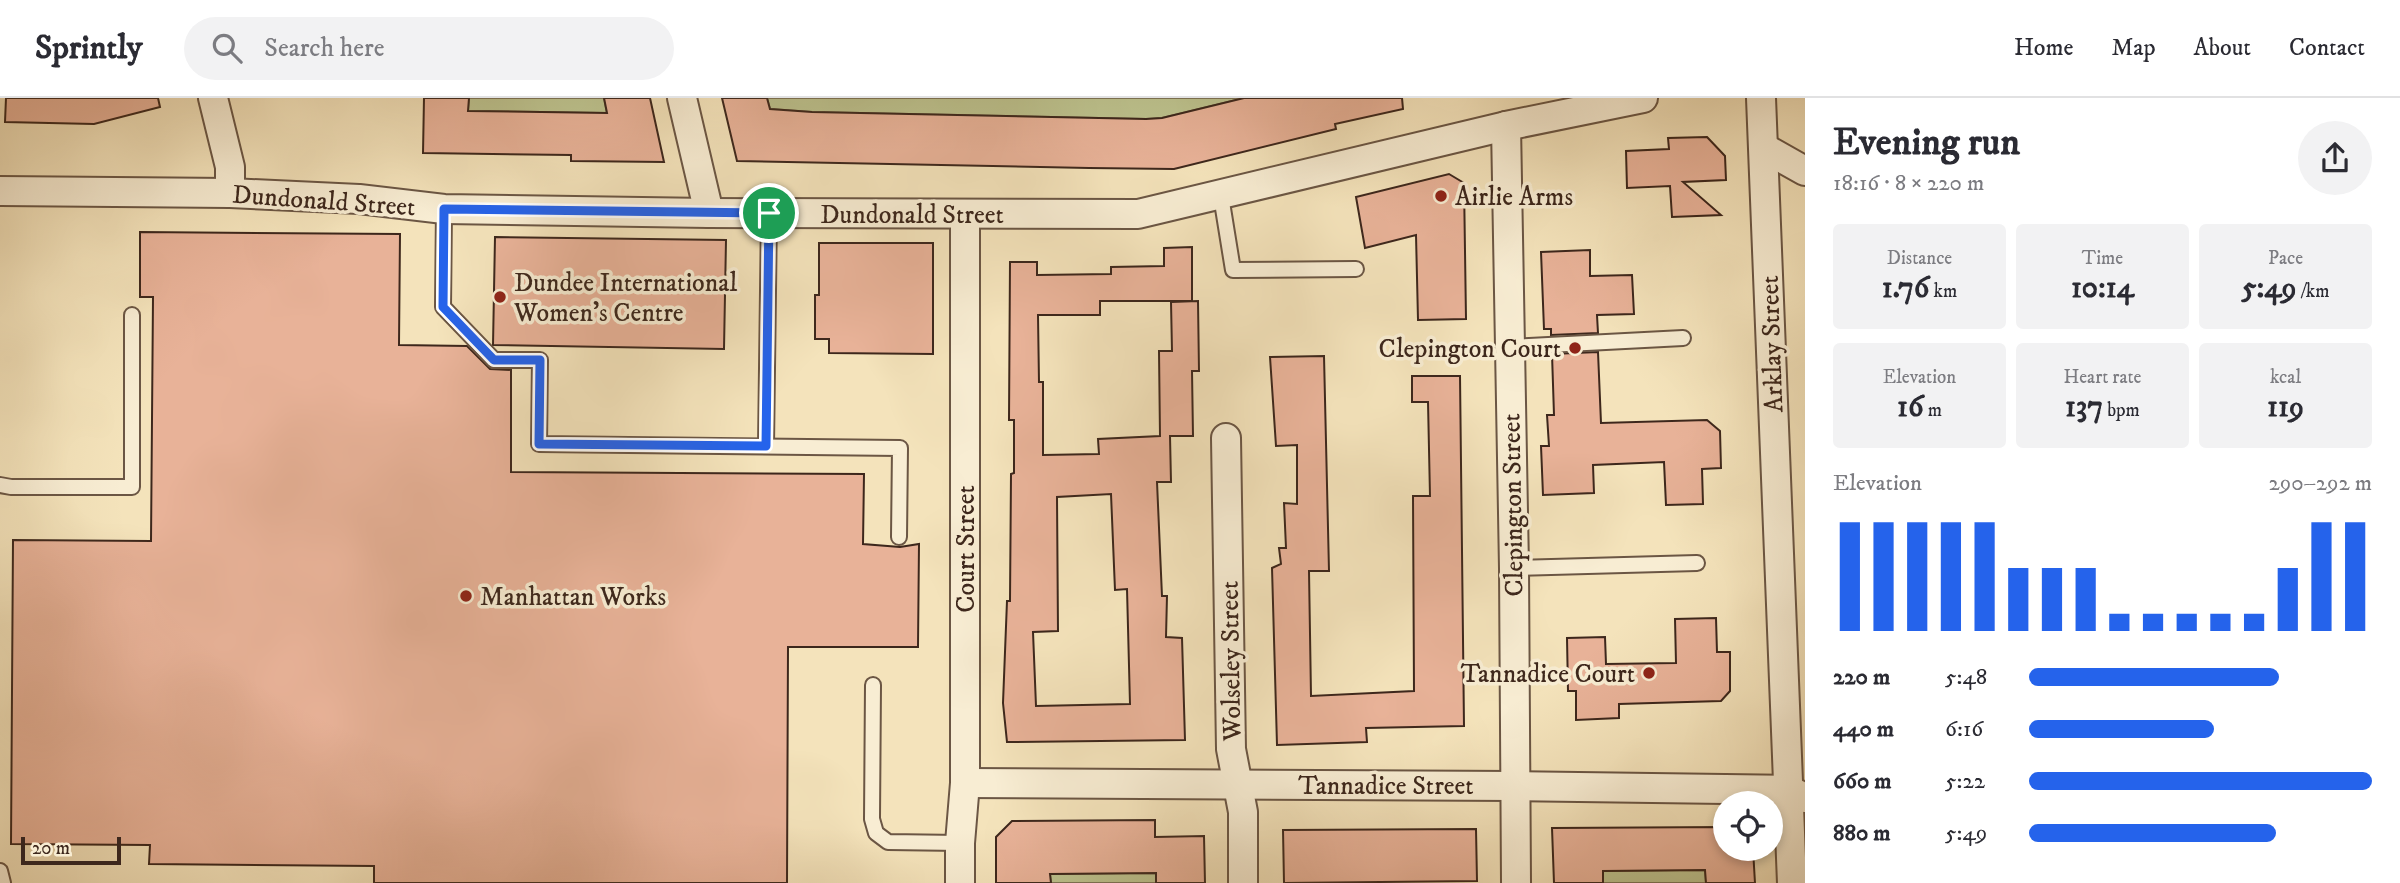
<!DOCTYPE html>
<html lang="en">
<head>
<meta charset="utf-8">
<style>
  :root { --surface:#fff; --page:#f2f2f3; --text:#2b2b33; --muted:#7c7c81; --line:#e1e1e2; --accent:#2563eb }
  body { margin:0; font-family:"IM FELL DW Pica",serif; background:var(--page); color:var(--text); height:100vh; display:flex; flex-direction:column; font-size:26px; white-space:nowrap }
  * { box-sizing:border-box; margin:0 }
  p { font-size:23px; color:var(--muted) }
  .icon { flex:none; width:38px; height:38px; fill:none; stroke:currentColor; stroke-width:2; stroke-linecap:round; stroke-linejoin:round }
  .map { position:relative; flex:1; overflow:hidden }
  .panel { display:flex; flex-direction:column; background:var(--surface); width:595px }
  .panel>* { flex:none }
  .tools { position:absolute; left:1713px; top:693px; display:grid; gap:14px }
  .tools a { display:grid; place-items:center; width:70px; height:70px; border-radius:50%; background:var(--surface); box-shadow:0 4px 10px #0003; font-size:35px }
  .scale { position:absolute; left:21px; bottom:18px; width:100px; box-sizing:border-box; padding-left:7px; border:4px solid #3d271c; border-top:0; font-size:19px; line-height:24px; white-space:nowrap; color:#3d271c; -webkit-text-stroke:5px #f8edd3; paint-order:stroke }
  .pin { position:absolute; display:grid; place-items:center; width:60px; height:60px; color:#fff; margin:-30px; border:4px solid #fff; border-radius:50%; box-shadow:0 2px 7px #0007 }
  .round { display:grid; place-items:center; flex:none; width:74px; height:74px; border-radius:37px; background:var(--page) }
  .head { display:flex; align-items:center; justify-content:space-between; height:119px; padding:0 28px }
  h1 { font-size:38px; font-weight:700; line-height:52px }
  .figures { display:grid; grid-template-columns:repeat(3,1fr); gap:10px; height:119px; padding:7px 28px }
  .figures div { display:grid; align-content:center; border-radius:7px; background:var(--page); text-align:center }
  .figures b { font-size:30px; font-weight:700 }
  .figures small { font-size:19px; font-weight:400 }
  .figures p { font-size:19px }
  .chart { height:196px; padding:14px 28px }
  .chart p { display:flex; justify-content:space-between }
  .chart svg { width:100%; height:126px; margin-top:7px; stroke:var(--accent); stroke-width:6 }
  ul { padding:0 28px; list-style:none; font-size:23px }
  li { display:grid; grid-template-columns:112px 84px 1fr; align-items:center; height:52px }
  li i { height:18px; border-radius:9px; background:var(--accent) }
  header { display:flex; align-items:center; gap:42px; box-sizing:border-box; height:98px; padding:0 35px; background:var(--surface); border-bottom:2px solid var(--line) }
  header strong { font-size:33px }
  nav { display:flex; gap:38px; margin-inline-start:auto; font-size:24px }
  .search { width:490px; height:63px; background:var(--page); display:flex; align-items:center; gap:18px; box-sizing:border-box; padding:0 24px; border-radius:38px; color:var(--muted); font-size:26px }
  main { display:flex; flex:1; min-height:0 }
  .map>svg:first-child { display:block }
  .green { fill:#bdc38f; stroke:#7d7556; stroke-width:2 }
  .building { fill:#e8b298; stroke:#3d271c; stroke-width:2; fill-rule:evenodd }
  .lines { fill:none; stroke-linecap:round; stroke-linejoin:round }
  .service-casing { stroke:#6b5644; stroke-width:18 }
  .minor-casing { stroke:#6b5644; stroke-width:32 }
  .service { stroke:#f8edd3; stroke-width:14 }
  .minor { stroke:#f8edd3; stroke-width:28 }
  .route-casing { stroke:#fff; stroke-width:14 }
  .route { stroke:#2563eb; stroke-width:9 }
  .poi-dot { fill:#8f2418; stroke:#f8edd3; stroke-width:2.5 }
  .labels { text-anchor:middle; stroke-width:7; stroke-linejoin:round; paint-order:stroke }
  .poi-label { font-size:26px; fill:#3d271c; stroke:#f8edd3; text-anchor:start }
  .street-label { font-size:26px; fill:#3d271c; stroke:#f8edd3 }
</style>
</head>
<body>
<header>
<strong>Sprintly</strong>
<div class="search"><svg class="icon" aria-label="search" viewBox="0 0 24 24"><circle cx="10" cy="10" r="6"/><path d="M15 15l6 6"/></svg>Search here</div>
<nav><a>Home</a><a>Map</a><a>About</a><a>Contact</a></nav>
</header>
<main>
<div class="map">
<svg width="1805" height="785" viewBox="0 0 1805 785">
  <rect width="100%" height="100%" fill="#f4e3bb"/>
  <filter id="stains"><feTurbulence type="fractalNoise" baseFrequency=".00286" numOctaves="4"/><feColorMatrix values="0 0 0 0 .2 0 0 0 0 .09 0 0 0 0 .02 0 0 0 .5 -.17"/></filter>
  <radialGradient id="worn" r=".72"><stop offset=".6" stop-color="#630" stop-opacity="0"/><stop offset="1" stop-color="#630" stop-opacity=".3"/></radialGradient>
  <g class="green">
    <path d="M469,0H604L607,15L468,13Z"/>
    <path d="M767,0H1244L1162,20L1146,21L812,14L770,11Z"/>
    <path d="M1705,772L1706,785H1603V773Z"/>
    <path d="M1156,775V785H1051L1050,776Z"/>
  </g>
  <g class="building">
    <path d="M6,0H158L160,9L94,26L5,24Z"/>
    <path d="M424,0H469L468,13L607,15L604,0H650L664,64L571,63V57L423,55Z"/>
    <path d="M722,0H767L770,11L812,14L1146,21L1162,20L1244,0H1402L1403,11L1335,26L1336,31L1174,71L1089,70L737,63Z"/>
    <path d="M1707,39L1725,58L1726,82L1683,84L1721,117L1672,119L1670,88L1627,90L1626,53L1669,51L1668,40Z"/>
    <path d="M1449,76L1464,85L1466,221L1418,222L1416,137L1365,150L1356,99Z"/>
    <path d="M140,134L400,136L399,247L467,248L490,271L511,272V374L864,376L863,446L900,449L919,446L918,549H788L787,785H374V768L149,766L150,747L11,746L13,442L151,443L153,199H140Z"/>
    <path d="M495,139L726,142L724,251L493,247Z"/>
    <path d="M819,145H933V256L829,255V241H815V197H819Z"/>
    <path d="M1192,149V203H1100V217H1038L1039,284H1043V357L1099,356L1098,341L1160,338L1159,253H1172L1171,204L1198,203L1199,273H1192L1193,338H1170L1171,384H1157L1162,498H1167L1166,539L1182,540L1185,642L1007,644L1003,605L1007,503H1010L1011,376L1014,375V322H1009L1010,164H1037V177L1111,176V169L1164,168V150ZM1111,396L1115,492L1127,491L1130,606L1036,608L1033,534L1058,533L1057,399Z"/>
    <path d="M1590,152V178L1632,177L1634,216L1597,217L1598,235L1551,237V231H1544L1541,154Z"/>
    <path d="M1598,254L1601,325L1707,322L1720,333L1721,370L1702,371L1703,406L1666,407L1664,364L1593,367L1594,395L1543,397L1541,348H1549L1547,317H1554L1552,256Z"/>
    <path d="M1324,258L1329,473H1309L1311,598L1414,593L1413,398H1430L1428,304H1412V278H1460L1464,628L1366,630L1367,644L1277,647L1272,470L1281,466L1279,450H1286L1284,405L1297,406V347L1276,348L1270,259Z"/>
    <path d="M1716,520L1717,554H1730V593L1721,603L1619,606V620L1576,622V593H1568L1567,540L1605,539L1606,566L1676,565L1675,521Z"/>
    <path d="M1155,722V739L1204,738L1205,785H1156V775L1050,776L1051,785H996V739L1012,723Z"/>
    <path d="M1726,729V751H1753L1755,785H1706L1705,772L1603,773V785H1554L1552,730Z"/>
    <path d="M1476,731L1477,783L1284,785L1283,732Z"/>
  </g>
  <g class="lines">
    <defs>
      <g id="service">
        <path d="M1221,98L1233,172L1356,171"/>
        <path d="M444,111L443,209L494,262H540L539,346L900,350L899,439"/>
        <path d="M1510,249L1683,240"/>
        <path d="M766,348L769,115"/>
        <path d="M0,387L11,389H132V217"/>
        <path d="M1514,470L1697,465"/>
        <path d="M873,587L872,721L876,735L888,744L960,745"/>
        <path d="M0,773L3,785"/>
      </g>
      <g id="minor">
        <path d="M213,0L230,69V95"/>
        <path d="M682,0L709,115"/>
        <path d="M1761,0L1792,785"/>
        <path d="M1506,28L1514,470L1516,785"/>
        <path d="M1764,50L1805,73"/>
        <path d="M0,93L230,95L359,101L444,111L709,115L1138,116L1506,28L1643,0"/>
        <path d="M1226,340L1231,651L1243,714V785"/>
        <path d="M965,685L1514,688L1789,692L1805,700"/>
        <path d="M960,785V745L965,685V116"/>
      </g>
    </defs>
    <use href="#service" class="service-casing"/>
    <use href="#minor" class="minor-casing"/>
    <use href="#service" class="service"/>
    <use href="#minor" class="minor"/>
  </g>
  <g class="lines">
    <defs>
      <path id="route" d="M444,111L769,115L766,348L539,346L540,262H494L443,209Z"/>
    </defs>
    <use href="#route" class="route-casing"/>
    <use href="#route" class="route"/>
  </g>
  <g class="poi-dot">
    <circle cx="1441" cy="98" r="7"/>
    <circle cx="500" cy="199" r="7"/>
    <circle cx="1575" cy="250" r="7"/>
    <circle cx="466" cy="498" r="7"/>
    <circle cx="1649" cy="575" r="7"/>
  </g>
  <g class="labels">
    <g class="poi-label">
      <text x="1455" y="107">Airlie Arms</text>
      <text x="514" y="193">Dundee International<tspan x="514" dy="30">Women's Centre</tspan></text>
      <text x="1561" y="259" text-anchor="end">Clepington Court</text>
      <text x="480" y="507">Manhattan Works</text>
      <text x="1635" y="584" text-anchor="end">Tannadice Court</text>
    </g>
    <g class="street-label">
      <text transform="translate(324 102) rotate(4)" y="9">Dundonald Street</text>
      <text x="912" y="125">Dundonald Street</text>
      <text transform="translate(1771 246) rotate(-92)" y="9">Arklay Street</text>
      <text transform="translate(1512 407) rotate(-91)" y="9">Clepington Street</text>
      <text transform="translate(965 451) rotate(-90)" y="9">Court Street</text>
      <text transform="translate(1230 563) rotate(-91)" y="9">Wolseley Street</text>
      <text x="1386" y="696">Tannadice Street</text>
    </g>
  </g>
  <rect width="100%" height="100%" filter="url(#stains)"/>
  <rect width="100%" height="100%" fill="url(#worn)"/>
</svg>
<div class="tools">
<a><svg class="icon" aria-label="locate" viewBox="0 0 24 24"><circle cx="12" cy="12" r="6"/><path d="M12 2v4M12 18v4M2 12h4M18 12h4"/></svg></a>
</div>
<div class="scale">20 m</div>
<div class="pin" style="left:769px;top:115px;background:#1e9e55"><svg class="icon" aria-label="arrive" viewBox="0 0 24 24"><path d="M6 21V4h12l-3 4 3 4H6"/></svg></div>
</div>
<section class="panel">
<div class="head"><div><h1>Evening run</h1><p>18:16 · 8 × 220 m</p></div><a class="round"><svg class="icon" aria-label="share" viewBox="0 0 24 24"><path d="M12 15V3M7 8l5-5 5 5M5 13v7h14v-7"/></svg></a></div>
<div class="figures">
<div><p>Distance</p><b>1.76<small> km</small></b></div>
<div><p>Time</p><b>10:14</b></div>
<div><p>Pace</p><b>5:49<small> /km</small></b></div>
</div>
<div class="figures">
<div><p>Elevation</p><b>16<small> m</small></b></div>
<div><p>Heart rate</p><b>137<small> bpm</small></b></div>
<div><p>kcal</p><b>119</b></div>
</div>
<div class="chart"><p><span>Elevation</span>290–292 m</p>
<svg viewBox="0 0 160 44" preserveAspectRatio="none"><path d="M5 44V6M15 44V6M25 44V6M35 44V6M45 44V6M55 44V22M65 44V22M75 44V22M85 44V38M95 44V38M105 44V38M115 44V38M125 44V38M135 44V22M145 44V6M155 44V6"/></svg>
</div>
<ul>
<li><b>220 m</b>5:48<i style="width:73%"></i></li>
<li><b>440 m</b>6:16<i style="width:54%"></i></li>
<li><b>660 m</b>5:22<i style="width:100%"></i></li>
<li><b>880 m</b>5:49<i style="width:72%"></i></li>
</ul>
</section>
</main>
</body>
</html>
